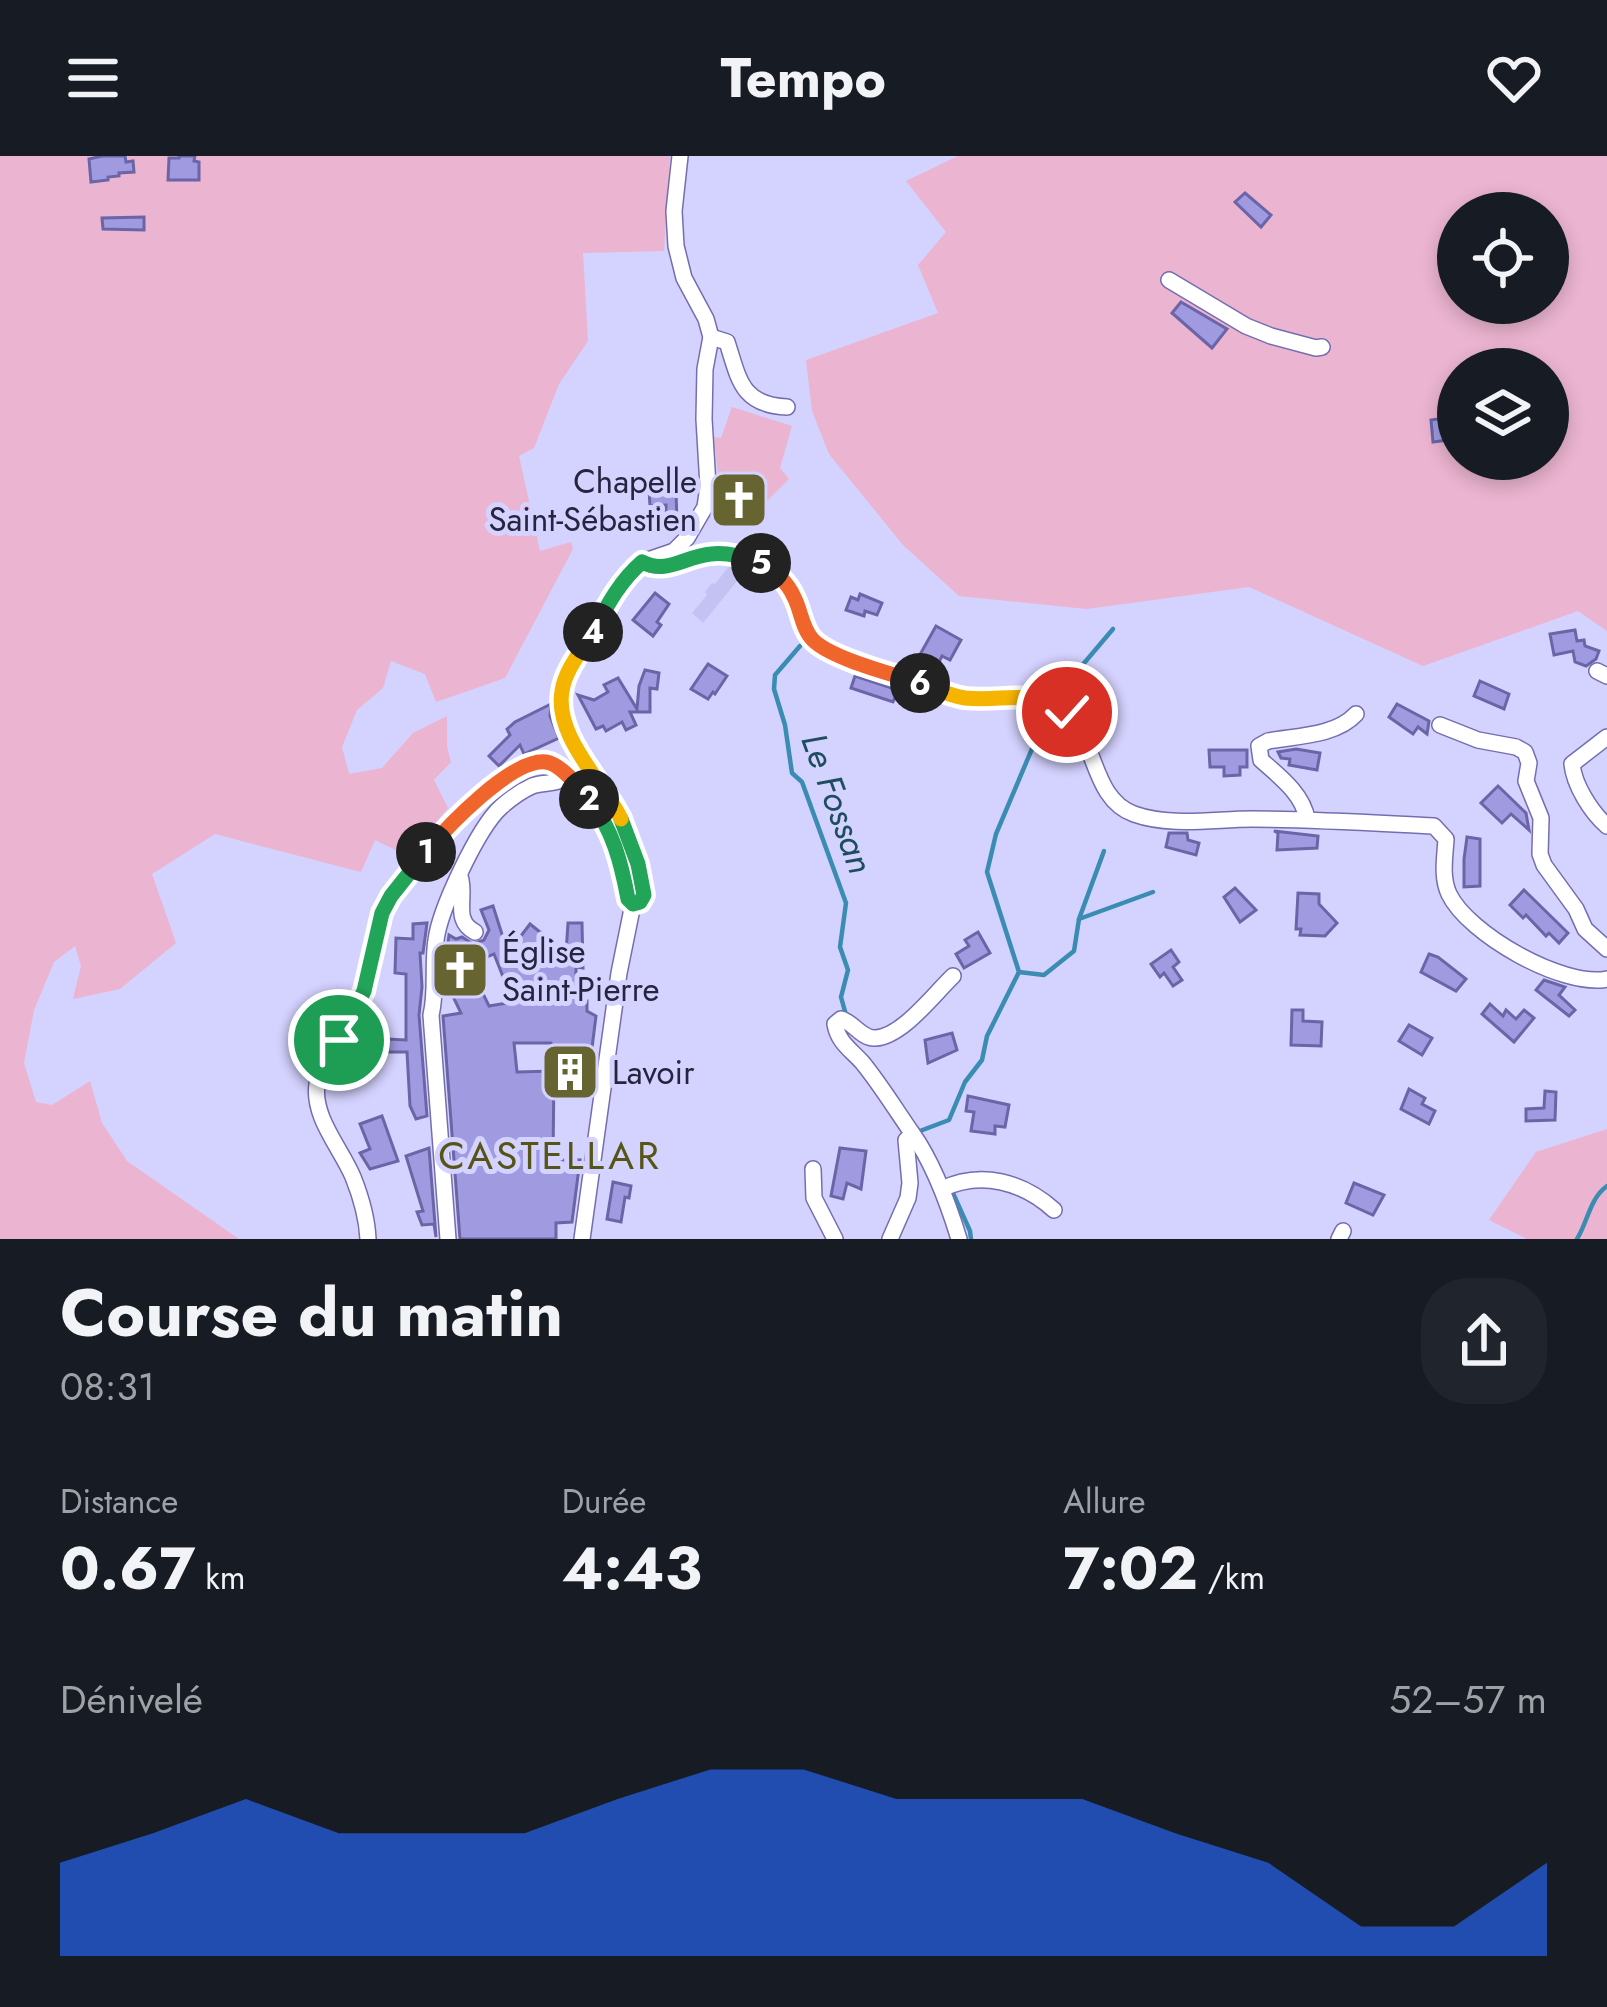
<!DOCTYPE html>
<html lang="fr">
<head>
<meta charset="utf-8">
<style>
  :root { --surface:#171b24; --page:#20242c; --text:#f1f3f6; --muted:#9ea1a6; --accent:#2563eb }
  body { margin:0; font-family:Jost,sans-serif; background:var(--page); color:var(--text); height:100vh; display:flex; flex-direction:column; font-size:45px; white-space:nowrap }
  * { box-sizing:border-box; margin:0 }
  p { font-size:39px; color:var(--muted) }
  .icon { flex:none; width:66px; height:66px; fill:none; stroke:currentColor; stroke-width:2; stroke-linecap:round; stroke-linejoin:round }
  .map { position:relative; height:1083px; overflow:hidden }
  .details { display:flex; flex-direction:column; background:var(--surface); flex:1 }
  .details>* { flex:none }
  .controls { position:absolute; left:1437px; top:36px; display:grid; gap:24px }
  .controls a { display:grid; place-items:center; width:132px; height:132px; border-radius:50%; background:var(--surface); box-shadow:0 6px 18px #0003; font-size:60px }
  .pin { position:absolute; display:grid; place-items:center; width:102px; height:102px; color:#fff; margin:-51px; border:6px solid #fff; border-radius:50%; box-shadow:0 3px 12px #0007 }
  .km { position:absolute; width:60px; height:60px; margin:-30px; border-radius:50%; background:#222; color:#fff; font-size:33px; line-height:60px; text-align:center }
  .round { display:grid; place-items:center; flex:none; width:126px; height:126px; border-radius:48px; background:var(--page) }
  .summary { display:flex; align-items:center; justify-content:space-between; height:204px; padding:0 60px }
  h1 { font-size:66px; font-weight:700; line-height:90px }
  .stats { display:grid; grid-template-columns:repeat(3,1fr); gap:18px; height:204px; padding:12px 60px }
  .stats div { display:grid; align-content:center }
  .stats b { font-size:60px; font-weight:700 }
  .stats small { font-size:33px; font-weight:400 }
  .stats p { font-size:33px }
  .chart { height:336px; padding:24px 60px }
  .chart p { display:flex; justify-content:space-between }
  .chart svg { width:100%; height:216px; margin-top:12px; fill:var(--accent); opacity:.7 }
  header { display:flex; justify-content:space-between; align-items:center; height:156px; padding:0 60px; background:var(--surface); font-size:54px; font-weight:700 }
  .map>svg:first-child { display:block }
  .built { fill:#c4c2f3 }
  .green { fill:#ebb4d0; fill-rule:evenodd }
  .lines { fill:none; stroke-linecap:round; stroke-linejoin:round }
  .stream { stroke:#3b8cb2; stroke-width:4.5 }
  .building { fill:#a09be1; stroke:#6b65a7; stroke-width:3; fill-rule:evenodd }
  .minor-casing { stroke:#746eb1; stroke-width:18 }
  .minor { stroke:#fff; stroke-width:15 }
  .split-1-casing { stroke:#fff; stroke-width:24 }
  .split-2-casing { stroke:#fff; stroke-width:24 }
  .split-3-casing { stroke:#fff; stroke-width:24 }
  .split-4-casing { stroke:#fff; stroke-width:24 }
  .split-5-casing { stroke:#fff; stroke-width:24 }
  .split-6-casing { stroke:#fff; stroke-width:24 }
  .split-7-casing { stroke:#fff; stroke-width:24 }
  .split-1 { stroke:#22a559; stroke-width:15 }
  .split-2 { stroke:#f0652b; stroke-width:15 }
  .split-3 { stroke:#22a559; stroke-width:15 }
  .split-4 { stroke:#f5b400; stroke-width:15 }
  .split-5 { stroke:#22a559; stroke-width:15 }
  .split-6 { stroke:#f0652b; stroke-width:15 }
  .split-7 { stroke:#f5b400; stroke-width:15 }
  .labels { text-anchor:middle; stroke-width:10; stroke-linejoin:round; paint-order:stroke }
  .poi-label { font-size:33px; fill:#272440; stroke:#d4d2fe; text-anchor:start }
  .water-label { font-size:36px; font-style:italic; fill:#1d4d5f; stroke:#d4d2fe }
  .quarter-label { font-size:39px; letter-spacing:3px; fill:#575418; stroke:#d4d2fe }
</style>
</head>
<body>
<header><svg class="icon" aria-label="menu" viewBox="0 0 24 24"><path d="M4 6h16M4 12h16M4 18h16"/></svg>Tempo<svg class="icon" aria-label="heart" viewBox="0 0 24 24"><path d="M12 20l-8-8c-3-5 5-10 8-4 3-6 11-1 8 4z"/></svg></header>
<div class="map">
<svg width="1607" height="1083" viewBox="0 0 1607 1083">
  <rect width="100%" height="100%" fill="#d4d2fe"/>
  <path class="built" d="M729,410L741,420L703,467L692,457L707,439L705,436L712,427L715,428Z"/>
  <g class="green">
    <path d="M0,0H670L664,95L583,97L588,185L559,228L534,292L519,300L540,395L571,386L573,393L505,522L436,546L425,518L391,505L383,532L357,554L342,591L349,618L382,612L413,577L447,560V590L451,606L434,624L448,652L408,700L375,684L361,716L215,678L152,718L176,787L120,833L73,843L81,810L75,790L54,806L34,854L24,907L36,946L52,949L90,925L102,967L127,1005L239,1083H0Z"/>
    <path d="M958,0H1607V475L1578,455L1423,510L1249,431L1087,453L959,440L903,389L829,298L812,255L806,204L938,157L918,109L946,76L906,25ZM1458,57H1548V147H1458ZM1458,213H1548V303H1458Z"/>
    <path d="M732,251L792,270L780,312L789,323L761,351L762,364L728,363L713,359L719,329L714,281L721,282Z"/>
    <path d="M1607,973V1083H1527L1489,1064L1536,996Z"/>
  </g>
  <g class="lines">
    <g class="stream">
      <path d="M800,490L775,519L774,533L785,569L792,617L802,626L846,747L840,791L848,814L841,841L846,859"/>
      <path d="M1074,519L1113,473"/>
      <path d="M1079,763L1153,736"/>
      <path d="M1019,816L1044,819L1074,795L1079,763L1104,695"/>
      <path d="M920,975L949,964L965,926L982,904L987,880L1019,816L987,716L996,678L1045,562"/>
      <path d="M952,1035L970,1075L971,1083"/>
      <path d="M1577,1083C1588,1065 1590,1042 1607,1030"/>
    </g>
  </g>
  <g class="building">
    <path d="M102,0H125L126,6L133,5L134,16L119,17V20L108,21V24L91,26L89,3Z"/>
    <path d="M179,0H195L194,5L199,6V24H168L169,2H179Z"/>
    <path d="M1245,37L1271,59L1261,71L1235,46Z"/>
    <path d="M144,61V74L103,73L102,62Z"/>
    <path d="M1181,146L1227,173L1212,192L1172,157Z"/>
    <path d="M1458,260L1456,283L1433,286L1431,264Z"/>
    <path d="M649,334H676L677,367H666V349L650,350Z"/>
    <path d="M655,437L669,448L657,466L661,469L653,480L633,464Z"/>
    <path d="M860,438L882,447L877,459L865,455L864,460L846,454L851,441L858,444Z"/>
    <path d="M936,470L961,484L950,504L942,500L935,514L917,504Z"/>
    <path d="M1575,474L1577,485L1584,484L1585,490L1599,495L1596,503L1586,510L1575,506L1573,495L1554,499L1550,478Z"/>
    <path d="M708,508L727,520L715,538L713,536L708,543L691,533Z"/>
    <path d="M645,514L659,517L657,533L650,532V556H630L636,569L626,574L622,566L606,575L603,570L596,573L578,539L594,544L608,536L604,529L618,522L637,553L639,530Z"/>
    <path d="M855,520L898,534L893,546L851,532Z"/>
    <path d="M1480,525L1509,538L1504,553L1474,540Z"/>
    <path d="M551,548L550,560L559,582L524,598L520,589L499,610L489,600L510,579L507,573L515,566Z"/>
    <path d="M1397,548L1429,565L1427,578L1418,571L1413,578L1389,561Z"/>
    <path d="M1296,593L1320,597L1317,614L1289,609L1290,603L1281,602L1278,596Z"/>
    <path d="M1209,594H1247V611H1240V619L1224,620V611H1210Z"/>
    <path d="M1498,630L1526,657L1529,674L1511,658L1502,667L1481,647Z"/>
    <path d="M1274,675L1318,680L1317,692L1277,694L1278,677Z"/>
    <path d="M1169,677H1187L1188,684L1199,687L1196,699L1166,691Z"/>
    <path d="M1467,681L1480,683V730L1464,731V703Z"/>
    <path d="M1235,732L1256,754L1240,766L1224,741Z"/>
    <path d="M1524,734L1568,777L1559,787L1549,777L1546,780L1526,759L1523,762L1510,749Z"/>
    <path d="M1298,737L1319,738V748L1337,767L1325,780L1300,779L1301,773H1296Z"/>
    <path d="M493,750L508,797L530,768L566,797L568,767H582L583,812L576,811V845H587V855L596,860L591,900L585,899L584,904L579,903L578,909H572L571,923L557,922L551,887H514L517,916L554,915L553,1003L580,1004L572,1066L556,1067V1083H460L443,860L461,857L446,826V821H451L446,811L447,794L449,779L456,783L462,781L473,788L484,784L489,774L481,754ZM494,798L513,846L489,850L469,809Z"/>
    <path d="M427,767L423,797H420L422,831L419,859L427,960L416,963L410,950L407,896H388V883L406,884V818L395,817L396,782L413,783V768Z"/>
    <path d="M978,776L990,797L964,812L956,798L969,790L965,784Z"/>
    <path d="M1171,794L1179,806L1173,811L1182,824L1173,830L1164,817L1160,821L1151,808Z"/>
    <path d="M1429,798L1438,801L1466,823L1456,835L1421,816Z"/>
    <path d="M1544,824L1565,831L1559,839L1575,854L1569,860L1536,834Z"/>
    <path d="M1490,848L1503,860L1506,854L1516,863L1524,854L1534,862L1514,886L1482,858Z"/>
    <path d="M1292,854H1303V865L1322,866L1321,890L1291,889Z"/>
    <path d="M1409,869L1432,882L1422,899L1399,885Z"/>
    <path d="M952,877L957,894L928,907L925,884Z"/>
    <path d="M1409,933L1425,942L1422,948L1435,955L1429,968L1401,953Z"/>
    <path d="M1545,935L1556,936L1555,964L1526,965V953L1544,952Z"/>
    <path d="M968,940L1009,949L1005,971L995,970V978L971,975L974,956L966,955Z"/>
    <path d="M382,960L398,1005L370,1013L360,997L370,993L360,968Z"/>
    <path d="M429,992L436,1081L434,1068L422,1069L417,1056L423,1055L406,1000Z"/>
    <path d="M840,992L866,995L861,1033L847,1027L843,1043L831,1040Z"/>
    <path d="M613,1026L631,1030L629,1042L625,1041L621,1066L607,1063Z"/>
    <path d="M1354,1027L1384,1039L1373,1059L1346,1047Z"/>
  </g>
  <g class="lines">
    <defs>
      <g id="minor">
        <path d="M1169,124L1246,170L1271,180L1316,192L1322,191"/>
        <path d="M711,181L727,186C739,223 741,249 787,251"/>
        <path d="M642,406L655,413C670,412 683,404 698,400C733,392 775,405 793,438C801,454 802,474 817,486C843,507 894,518 926,530C937,533 949,539 961,541C993,547 1029,531 1059,550C1098,577 1089,642 1134,658C1170,671 1215,663 1252,663C1313,663 1374,667 1434,670L1446,683C1445,701 1441,721 1449,738C1468,778 1563,832 1607,823"/>
        <path d="M1597,515L1607,520"/>
        <path d="M1440,569L1478,584L1516,591L1525,596L1529,607L1526,625L1541,662L1540,698L1544,709L1576,753L1585,773L1607,793"/>
        <path d="M1607,581L1572,608C1574,629 1591,656 1607,670"/>
        <path d="M1307,663C1303,638 1279,620 1261,604L1259,590L1268,585C1296,580 1336,580 1356,558"/>
        <path d="M460,720C467,741 452,764 475,776"/>
        <path d="M633,748L640,746L644,739C641,708 629,676 614,649C590,607 550,573 566,520L625,422L642,406L674,395L687,382L705,351L708,330L704,263L705,213L711,181L706,163L684,122L676,90L674,55L680,0"/>
        <path d="M953,820C934,838 902,881 875,882C862,883 853,866 841,863L835,868C838,886 850,893 862,906C880,928 896,954 912,977C934,1008 948,1047 959,1083"/>
        <path d="M813,1013L814,1042L835,1083"/>
        <path d="M942,1033C981,1014 1023,1026 1054,1054"/>
        <path d="M368,1083C367,1061 361,1041 353,1021C341,992 312,961 317,928C322,901 347,872 359,846C373,813 371,772 390,741C411,707 506,600 547,606C557,608 562,616 569,622C608,659 619,691 628,743L633,748"/>
        <path d="M448,1083L431,859C437,835 432,809 436,784C440,753 478,672 501,651C510,643 521,635 532,630C545,625 555,630 567,620"/>
        <path d="M582,1083L619,817L633,748"/>
        <path d="M890,1083L908,1042L910,1027L906,984L912,978"/>
        <path d="M1339,1083L1343,1075"/>
      </g>
    </defs>
    <use href="#minor" class="minor-casing"/>
    <use href="#minor" class="minor"/>
  </g>
  <g class="lines">
    <defs>
      <path id="split-1" d="M339,884L364,835L382,757L391,740L426,696"/>
      <path id="split-2" d="M426,696C447,671 512,602 546,606C561,608 580,632 589,643"/>
      <path id="split-3" d="M589,643C613,674 621,706 628,743L633,748L640,746L644,739L638,708L621,663"/>
      <path id="split-4" d="M593,476C582,494 565,514 562,535C554,580 603,625 621,663"/>
      <path id="split-5" d="M593,476C607,450 619,426 642,406C667,419 685,400 711,398C728,396 745,401 761,407"/>
      <path id="split-6" d="M761,407C775,416 787,425 794,441C801,454 802,473 813,484C832,503 893,518 920,527"/>
      <path id="split-7" d="M920,527C934,532 950,540 965,542C1004,546 1032,532 1067,556"/>
    </defs>
    <use href="#split-1" class="split-1-casing"/>
    <use href="#split-2" class="split-2-casing"/>
    <use href="#split-3" class="split-3-casing"/>
    <use href="#split-4" class="split-4-casing"/>
    <use href="#split-5" class="split-5-casing"/>
    <use href="#split-6" class="split-6-casing"/>
    <use href="#split-7" class="split-7-casing"/>
    <use href="#split-1" class="split-1"/>
    <use href="#split-2" class="split-2"/>
    <use href="#split-3" class="split-3"/>
    <use href="#split-4" class="split-4"/>
    <use href="#split-5" class="split-5"/>
    <use href="#split-6" class="split-6"/>
    <use href="#split-7" class="split-7"/>
  </g>
  <defs>
    <symbol id="church-square" viewBox="-11 -11 22 22"><rect x="-9" y="-9" width="18" height="18" rx="4" fill="#666431" stroke="#d4d2fe"/><path d="M-1.2-6h2.4v3.5h3.3v2.4h-3.3V6h-2.4V-.1h-3.3v-2.4h3.3Z" fill="#fff"/></symbol>
    <symbol id="building-square" viewBox="-11 -11 22 22"><rect x="-9" y="-9" width="18" height="18" rx="4" fill="#666431" stroke="#d4d2fe"/><path d="M-4-6H4V6H1V3H-1V6H-4ZM-2.5-4.3h1.7v1.8h-1.7ZM.8-4.3h1.7v1.8H.8ZM-2.5-1h1.7V.8h-1.7ZM.8-1h1.7V.8H.8Z" fill="#fff"/></symbol>
  </defs>
  <g fill-rule="evenodd">
    <use href="#church-square" x="706" y="311" width="66" height="66"/>
    <use href="#church-square" x="427" y="781" width="66" height="66"/>
    <use href="#building-square" x="537" y="883" width="66" height="66"/>
  </g>
  <g class="labels">
    <g class="poi-label">
      <text x="697" y="337" text-anchor="end">Chapelle<tspan x="697" dy="38">Saint-Sébastien</tspan></text>
      <text x="502" y="807">Église<tspan x="502" dy="38">Saint-Pierre</tspan></text>
      <text x="612" y="928">Lavoir</text>
    </g>
    <g class="water-label">
      <text transform="translate(838 647) rotate(70)" y="13">Le Fossan</text>
    </g>
    <g class="quarter-label">
      <text x="550" y="1013">CASTELLAR</text>
    </g>
  </g>
</svg>
<div class="controls">
<a><svg class="icon" aria-label="locate" viewBox="0 0 24 24"><circle cx="12" cy="12" r="6"/><path d="M12 2v4M12 18v4M2 12h4M18 12h4"/></svg></a>
<a><svg class="icon" aria-label="layers" viewBox="0 0 24 24"><path d="M12 4l9 5-9 5-9-5zM3 14l9 5 9-5"/></svg></a>
</div>
<div class="pin" style="left:339px;top:884px;background:#1e9e55"><svg class="icon" aria-label="arrive" viewBox="0 0 24 24"><path d="M6 21V4h12l-3 4 3 4H6"/></svg></div>
<div class="pin" style="left:1067px;top:556px;background:#d93025"><svg class="icon" aria-label="check" viewBox="0 0 24 24"><path d="M5 12l5 5 9-10"/></svg></div>
<b class="km" style="left:426px;top:696px">1</b>
<b class="km" style="left:589px;top:643px">2</b>
<b class="km" style="left:593px;top:476px">4</b>
<b class="km" style="left:761px;top:407px">5</b>
<b class="km" style="left:920px;top:527px">6</b>
</div>
<section class="details">
<div class="summary"><div><h1>Course du matin</h1><p>08:31</p></div><a class="round"><svg class="icon" aria-label="share" viewBox="0 0 24 24"><path d="M12 15V3M7 8l5-5 5 5M5 13v7h14v-7"/></svg></a></div>
<div class="stats">
<div><p>Distance</p><b>0.67<small> km</small></b></div>
<div><p>Durée</p><b>4:43</b></div>
<div><p>Allure</p><b>7:02<small> /km</small></b></div>
</div>
<div class="chart"><p><span>Dénivelé</span>52–57 m</p>
<svg viewBox="0 0 160 44" preserveAspectRatio="none"><path d="M0 44V25L10 19L20 12L30 19L40 19L50 19L60 12L70 6L80 6L90 12L100 12L110 12L120 19L130 25L140 38L150 38L160 25V44z"/></svg>
</div>
</section>
</body>
</html>
